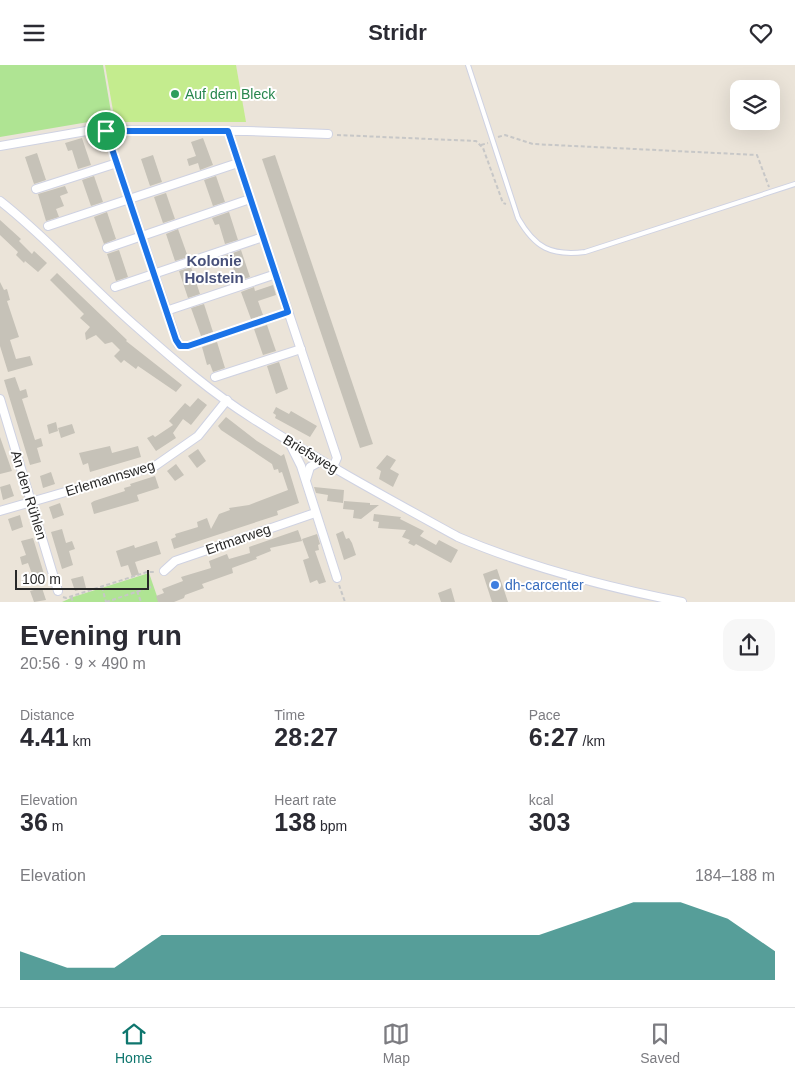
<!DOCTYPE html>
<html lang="en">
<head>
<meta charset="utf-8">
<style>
  :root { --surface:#fff; --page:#f7f7f7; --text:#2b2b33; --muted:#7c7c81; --line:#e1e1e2; --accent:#0f766e }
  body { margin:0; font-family:Arial,sans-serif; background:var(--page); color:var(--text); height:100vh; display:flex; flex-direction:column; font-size:19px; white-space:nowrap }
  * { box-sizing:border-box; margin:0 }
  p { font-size:16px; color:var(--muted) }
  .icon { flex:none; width:28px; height:28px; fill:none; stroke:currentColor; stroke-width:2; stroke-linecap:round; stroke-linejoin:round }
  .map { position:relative; height:537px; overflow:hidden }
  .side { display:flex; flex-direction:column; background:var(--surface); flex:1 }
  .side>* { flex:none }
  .fabs { position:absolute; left:730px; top:15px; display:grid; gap:10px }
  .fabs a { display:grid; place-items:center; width:50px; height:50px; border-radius:10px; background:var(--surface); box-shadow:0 5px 20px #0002; font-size:25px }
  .scale { position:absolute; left:15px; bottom:12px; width:134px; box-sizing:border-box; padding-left:5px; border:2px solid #282828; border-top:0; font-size:14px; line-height:18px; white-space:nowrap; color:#282828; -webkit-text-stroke:4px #fff; paint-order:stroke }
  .pin { position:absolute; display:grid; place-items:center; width:42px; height:42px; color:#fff; margin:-21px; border:2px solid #fff; border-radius:50%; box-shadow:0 1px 5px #0007 }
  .round { display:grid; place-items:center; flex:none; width:52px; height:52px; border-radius:15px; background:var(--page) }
  .headline { display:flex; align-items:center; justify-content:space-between; height:85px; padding:0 20px }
  h1 { font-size:28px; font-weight:700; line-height:38px }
  .stats { display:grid; grid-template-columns:repeat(3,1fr); gap:8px; height:85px; padding:5px 20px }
  .stats div { display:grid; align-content:center }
  .stats b { font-size:25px; font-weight:700 }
  .stats small { font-size:14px; font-weight:400 }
  .stats p { font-size:14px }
  .chart { height:140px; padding:10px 20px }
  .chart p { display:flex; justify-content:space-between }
  .chart svg { width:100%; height:90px; margin-top:5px; fill:var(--accent); opacity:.7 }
  header { display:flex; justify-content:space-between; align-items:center; height:65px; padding:0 20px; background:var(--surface); font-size:22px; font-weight:700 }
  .tabs { display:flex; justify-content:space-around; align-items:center; height:70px; border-top:1px solid var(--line); background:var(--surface); font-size:14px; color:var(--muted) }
  .tabs a { display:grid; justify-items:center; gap:2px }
  .tabs .current { color:var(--accent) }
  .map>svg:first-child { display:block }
  .green { fill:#afe493 }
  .pitch { fill:#c4ec8e }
  .building { fill:#c6c2b8 }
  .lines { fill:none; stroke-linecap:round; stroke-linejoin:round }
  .service-casing { stroke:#cfd2e2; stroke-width:6 }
  .minor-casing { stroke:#cfd2e2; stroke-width:10 }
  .path { stroke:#c7c7c7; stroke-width:2; stroke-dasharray:4 2.5; stroke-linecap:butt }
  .service { stroke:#fff; stroke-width:4 }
  .minor { stroke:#fff; stroke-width:8 }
  .route-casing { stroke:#fff; stroke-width:10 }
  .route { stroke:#1a73e8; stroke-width:6 }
  .leisure-dot { fill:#2e9e5b; stroke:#fff; stroke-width:2 }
  .shop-dot { fill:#3f7fe0; stroke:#fff; stroke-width:2 }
  .labels { text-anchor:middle; stroke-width:4; stroke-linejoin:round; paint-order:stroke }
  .leisure-label { font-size:14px; fill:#27864d; stroke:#fff; text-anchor:start }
  .street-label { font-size:14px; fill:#282828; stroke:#fff }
  .shop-label { font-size:14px; fill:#366cbe; stroke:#fff; text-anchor:start }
  .neighbourhood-label { font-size:15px; font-weight:bold; fill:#48517a; stroke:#fff }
</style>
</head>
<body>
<header><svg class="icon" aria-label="menu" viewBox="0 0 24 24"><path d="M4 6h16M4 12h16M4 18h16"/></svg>Stridr<svg class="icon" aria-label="heart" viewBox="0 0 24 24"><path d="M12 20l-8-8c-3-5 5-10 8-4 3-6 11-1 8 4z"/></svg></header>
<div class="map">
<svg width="795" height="537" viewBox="0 0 795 537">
  <rect width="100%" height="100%" fill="#ebe4d9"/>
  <g class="green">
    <path d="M0,0H103L112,53L0,72Z"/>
    <path d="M149,508L159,537H62L73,532Z"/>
  </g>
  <path class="pitch" d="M105,0H236L246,57H115Z"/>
  <g class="building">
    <path d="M82,73L91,100L78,104L72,85L68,86L65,78Z"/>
    <path d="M203,73L213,100L200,105L198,98L189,101L187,94L196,91L191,77Z"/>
    <path d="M37,88L46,115L34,119L25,92Z"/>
    <path d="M153,90L162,117L150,121L141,94Z"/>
    <path d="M275,90L373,379L360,383L262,94Z"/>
    <path d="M94,111L103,137L91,141L82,115Z"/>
    <path d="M216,111L225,137L213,141L204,115Z"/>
    <path d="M65,121L68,128L60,131L64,141L56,144L59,152L46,156L38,129Z"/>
    <path d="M166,128L175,154L163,158L154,132Z"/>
    <path d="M107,147L116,174L104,179L94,152Z"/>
    <path d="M229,147L238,175L225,179L219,159L215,160L212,153Z"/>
    <path d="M0,155L21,174L19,176L32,189L34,186L47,198L38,207L25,196L24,198L16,190L18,187L0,170Z"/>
    <path d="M178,164L188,192L175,196L166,169Z"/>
    <path d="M119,185L128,212L116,216L107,189Z"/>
    <path d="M241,185L250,212L238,216L231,197L227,198L225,191Z"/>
    <path d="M191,202L200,229L188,233L179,206Z"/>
    <path d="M57,208L127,275L126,276L182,320L176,327L138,301L136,304L124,295L121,298L114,291L120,285L112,277L105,279L96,270L86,275L85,268L90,262L80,253L84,249L50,215Z"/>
    <path d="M0,217L4,225L7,224L10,235L7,236L19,272L10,275L16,294L30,291L33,300L8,307L0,281Z"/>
    <path d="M273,220L276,230L258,236L263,250L251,254L241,227L254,222L255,226Z"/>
    <path d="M204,239L213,267L201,271L191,243Z"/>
    <path d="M267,260L276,286L263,290L254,264Z"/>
    <path d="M217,277L225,303L213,307L210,299L207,300L202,282Z"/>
    <path d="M279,297L288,324L276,329L267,301Z"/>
    <path d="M15,312L20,326L26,324L28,332L22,334L35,375L41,373L43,381L37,383L41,397L30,400L4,315Z"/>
    <path d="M198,333L207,340L191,360L183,354L173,368L176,373L156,386L147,373L153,370L155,372L173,360L169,356L185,338L190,342Z"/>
    <path d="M276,342L289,349L291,346L317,361L310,372L275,353L276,350L273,348Z"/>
    <path d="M226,352L257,376L281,391L284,389L299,438L277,446L278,450L174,484L171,474L176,472L175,469L198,462L197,457L207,453L211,464L219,449L230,445L229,443L249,440L288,425L282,407L279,408L278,404L274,405L272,399L221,365L218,361Z"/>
    <path d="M56,357L58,366L49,369L47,360Z"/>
    <path d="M72,359L75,368L61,373L58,363Z"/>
    <path d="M0,372L12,406L0,409Z"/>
    <path d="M110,381L112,388L138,381L141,392L90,407L88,398L83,400L79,388Z"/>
    <path d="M198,384L206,396L197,403L188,391Z"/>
    <path d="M387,390L396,395L390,404L399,409L393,422L379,414L381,406L376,403Z"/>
    <path d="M176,399L184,410L175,416L167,406Z"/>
    <path d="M51,407L55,419L43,423L40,411Z"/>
    <path d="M155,411L159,423L137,430L139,436L94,449L91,438L94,436L125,426L124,423L131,421L130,419Z"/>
    <path d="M10,419L14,431L3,435L0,422Z"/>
    <path d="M314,422L344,425L343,438L327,436L328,430L316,428Z"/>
    <path d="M344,436L370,438V440H379L361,454L353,453L354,445L343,444Z"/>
    <path d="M60,438L64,450L53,454L49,442Z"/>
    <path d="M374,449L401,452L400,454L424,466L420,471L436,480L439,475L458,485L451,498L416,479L414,481L408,478L410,475L402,472L406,465L378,463L379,457L373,456Z"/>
    <path d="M20,450L23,462L12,466L8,454Z"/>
    <path d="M62,464L66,478L72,476L75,484L69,486L73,500L62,504L51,467Z"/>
    <path d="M298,465L302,476L270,483L271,486L256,492L257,494L232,503L233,508L202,519L204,523L185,530L184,533L174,537H158L156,531L164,528L162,524L183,516L181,512L211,503L209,496L227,489L229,494L250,488L249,482Z"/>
    <path d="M343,466L346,474L349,473L352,478L356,490L344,495L336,469Z"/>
    <path d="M317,469L320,479L318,480L319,485L315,486L326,517L319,519L317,515L310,518L303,495L309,493L302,474Z"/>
    <path d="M33,473L44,509L33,512L28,498L22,500L20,492L26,490L21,476Z"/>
    <path d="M157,476L161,489L135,497L139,509L132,512L128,500L121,502L116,486L134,480L135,483Z"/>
    <path d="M497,504L508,537H492L483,509Z"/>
    <path d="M83,511L86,523L75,526L71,514Z"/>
    <path d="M42,523L46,535L34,537L30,526Z"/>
    <path d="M451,523L455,537H441L438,528Z"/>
  </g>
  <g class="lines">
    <defs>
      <path id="service" d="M468,0L518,153C535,183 551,191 585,187L795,119"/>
      <g id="minor">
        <path d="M106,66L178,279L180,281H188L288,247"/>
        <path d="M228,66L337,393L333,402"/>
        <path d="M0,81L92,65L247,66L328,69"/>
        <path d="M36,124L117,98"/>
        <path d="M0,136C50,175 91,223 139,264C174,295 212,328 252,353C319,396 389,434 458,472C530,503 606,522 682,537"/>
        <path d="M48,161L238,98"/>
        <path d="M107,183L250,134"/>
        <path d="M115,222L263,172"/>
        <path d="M166,246L276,209"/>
        <path d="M215,312L301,284"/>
        <path d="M0,334L58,526"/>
        <path d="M289,377L301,401L337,513"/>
        <path d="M306,415L310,402L321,396"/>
        <path d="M0,446L155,401L198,371L227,335"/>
        <path d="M164,506L175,496L315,448"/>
      </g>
    </defs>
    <use href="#service" class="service-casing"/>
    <use href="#minor" class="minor-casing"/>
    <g class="path">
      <path d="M337,70L476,76L483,83L503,138L506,139"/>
      <path d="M498,72L505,70L533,79L757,90L769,122"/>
      <path d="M481,80L488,78"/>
      <path d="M339,520L345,537"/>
      <path d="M102,522L106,537"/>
      <path d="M137,526L141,537"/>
      <path d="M63,532L66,533L147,507H156"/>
      <path d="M71,532L73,537"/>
      <path d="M106,537L151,522"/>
    </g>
    <use href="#service" class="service"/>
    <use href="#minor" class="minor"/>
  </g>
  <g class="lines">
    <defs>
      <path id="route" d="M106,66H228L288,247L188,281H180L176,275Z"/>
    </defs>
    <use href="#route" class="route-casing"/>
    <use href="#route" class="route"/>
  </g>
  <circle class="leisure-dot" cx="175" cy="29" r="5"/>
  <circle class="shop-dot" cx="495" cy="520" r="5"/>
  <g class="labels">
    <g class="leisure-label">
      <text x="185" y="34">Auf dem Bleck</text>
    </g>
    <g class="street-label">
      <text transform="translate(311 389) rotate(31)" y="5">Briefsweg</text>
      <text transform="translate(110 413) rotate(-17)" y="5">Erlemannsweg</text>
      <text transform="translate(29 430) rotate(73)" y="5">An den Rühlen</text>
      <text transform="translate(238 474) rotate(-19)" y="5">Ertmarweg</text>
    </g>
    <g class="shop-label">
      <text x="505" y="525">dh-carcenter</text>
    </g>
    <g class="neighbourhood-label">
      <text x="214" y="201">Kolonie<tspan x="214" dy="17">Holstein</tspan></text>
    </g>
  </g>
</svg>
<div class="fabs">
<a><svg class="icon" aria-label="layers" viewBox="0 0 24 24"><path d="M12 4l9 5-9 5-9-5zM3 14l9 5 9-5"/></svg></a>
</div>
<div class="scale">100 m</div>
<div class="pin" style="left:106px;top:66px;background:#1e9e55"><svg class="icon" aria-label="arrive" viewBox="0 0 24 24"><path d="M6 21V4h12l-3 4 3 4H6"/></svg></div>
</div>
<section class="side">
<div class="headline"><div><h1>Evening run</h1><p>20:56 · 9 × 490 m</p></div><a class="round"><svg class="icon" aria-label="share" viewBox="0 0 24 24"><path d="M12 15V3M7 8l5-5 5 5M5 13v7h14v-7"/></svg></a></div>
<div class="stats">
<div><p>Distance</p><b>4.41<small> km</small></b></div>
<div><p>Time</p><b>28:27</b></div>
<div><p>Pace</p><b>6:27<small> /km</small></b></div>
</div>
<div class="stats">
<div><p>Elevation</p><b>36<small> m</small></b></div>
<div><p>Heart rate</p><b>138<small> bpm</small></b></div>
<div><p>kcal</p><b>303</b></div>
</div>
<div class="chart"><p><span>Elevation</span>184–188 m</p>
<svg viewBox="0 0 160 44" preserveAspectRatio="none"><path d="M0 44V30L10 38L20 38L30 22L40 22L50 22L60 22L70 22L80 22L90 22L100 22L110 22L120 14L130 6L140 6L150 14L160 30V44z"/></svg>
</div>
</section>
<nav class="tabs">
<a class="current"><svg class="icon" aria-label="home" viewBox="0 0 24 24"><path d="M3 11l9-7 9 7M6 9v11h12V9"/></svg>Home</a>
<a><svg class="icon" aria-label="map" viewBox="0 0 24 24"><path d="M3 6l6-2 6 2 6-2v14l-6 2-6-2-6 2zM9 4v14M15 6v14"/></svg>Map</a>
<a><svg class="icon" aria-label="saved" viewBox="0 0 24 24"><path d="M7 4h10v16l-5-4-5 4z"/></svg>Saved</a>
</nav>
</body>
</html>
